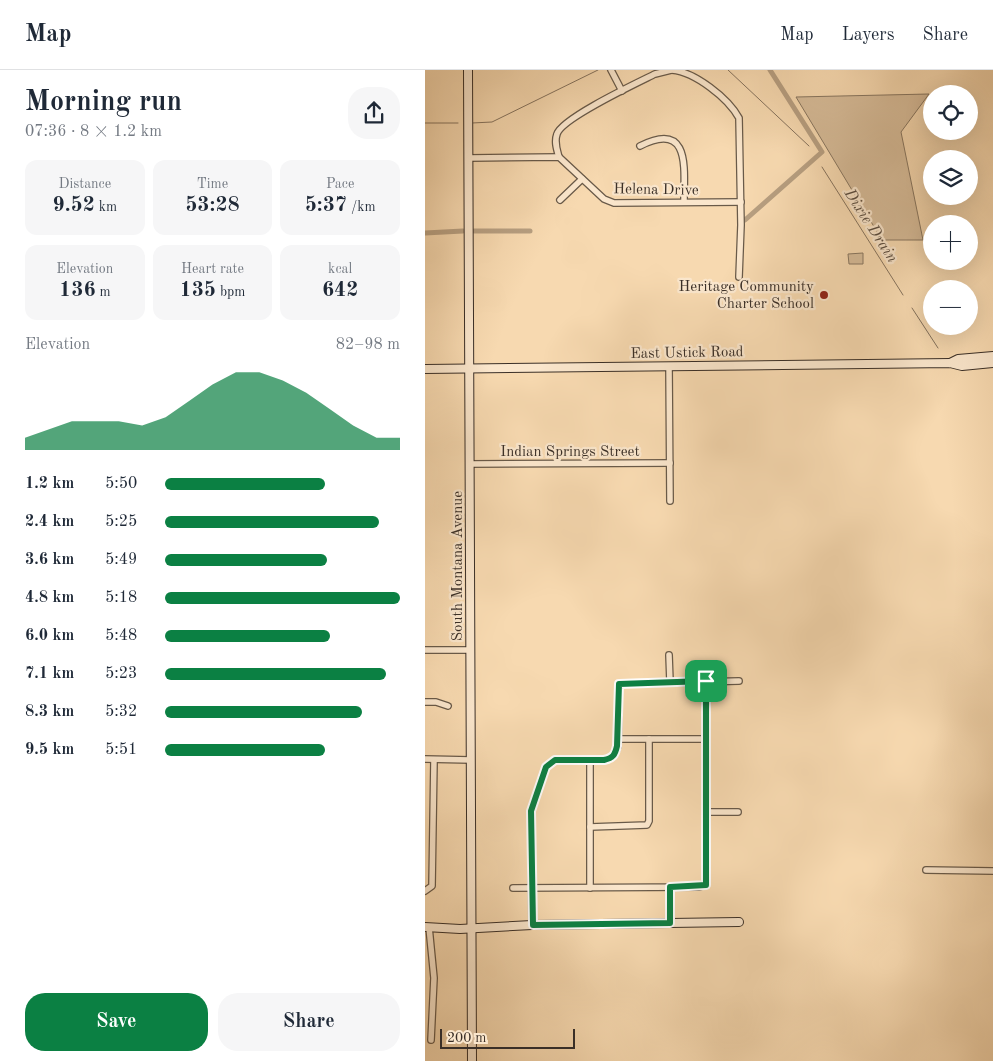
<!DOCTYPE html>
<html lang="en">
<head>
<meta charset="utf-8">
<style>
  :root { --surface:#fff; --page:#f6f6f7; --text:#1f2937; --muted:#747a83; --line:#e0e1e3; --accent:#0b8043 }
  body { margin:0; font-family:"Old Standard TT",serif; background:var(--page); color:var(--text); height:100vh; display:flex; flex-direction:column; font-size:19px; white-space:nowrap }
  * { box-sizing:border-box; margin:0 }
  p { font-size:16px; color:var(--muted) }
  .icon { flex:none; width:28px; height:28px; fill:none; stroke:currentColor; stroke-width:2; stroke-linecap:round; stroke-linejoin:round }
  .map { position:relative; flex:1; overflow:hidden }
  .details { display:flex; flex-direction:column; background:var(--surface); width:425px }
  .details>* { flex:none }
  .tools { position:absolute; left:498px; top:15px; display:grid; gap:10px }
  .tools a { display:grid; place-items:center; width:55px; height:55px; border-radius:50%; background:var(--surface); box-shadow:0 5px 20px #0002; font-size:25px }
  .scale { position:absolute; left:15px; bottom:12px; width:135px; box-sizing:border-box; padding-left:5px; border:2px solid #3a2f27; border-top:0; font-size:14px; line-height:18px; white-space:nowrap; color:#3a2f27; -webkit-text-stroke:4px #fae6cc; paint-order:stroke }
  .pin { position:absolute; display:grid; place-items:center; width:42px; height:42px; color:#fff; margin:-21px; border-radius:10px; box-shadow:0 2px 8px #0006 }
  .round { display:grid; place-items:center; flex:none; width:52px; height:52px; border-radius:20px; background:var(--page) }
  .overview { display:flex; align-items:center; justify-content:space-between; height:85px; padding:0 25px }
  h1 { font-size:28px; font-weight:800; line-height:38px }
  .figures { display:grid; grid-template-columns:repeat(3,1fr); gap:8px; height:85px; padding:5px 25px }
  .figures div { display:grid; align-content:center; border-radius:12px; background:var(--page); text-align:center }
  .figures b { font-size:21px; font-weight:800 }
  .figures small { font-size:14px; font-weight:400 }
  .figures p { font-size:14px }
  .chart { height:140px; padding:10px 25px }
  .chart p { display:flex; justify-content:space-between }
  .chart svg { width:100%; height:90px; margin-top:5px; fill:var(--accent); opacity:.7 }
  .button { display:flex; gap:10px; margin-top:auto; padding:10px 25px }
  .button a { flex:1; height:58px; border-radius:20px; background:var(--accent); color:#fff; font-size:20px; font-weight:800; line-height:58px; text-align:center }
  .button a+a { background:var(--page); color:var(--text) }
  ul { padding:0 25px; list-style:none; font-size:16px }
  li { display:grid; grid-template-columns:80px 60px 1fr; align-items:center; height:38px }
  li i { height:12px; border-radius:6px; background:var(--accent) }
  header { display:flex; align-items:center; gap:30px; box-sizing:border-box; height:70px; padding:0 25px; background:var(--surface); border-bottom:1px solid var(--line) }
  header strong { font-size:24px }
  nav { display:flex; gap:28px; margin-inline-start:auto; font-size:18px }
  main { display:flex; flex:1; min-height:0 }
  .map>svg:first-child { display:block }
  .green { fill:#d7bc99; stroke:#887660 }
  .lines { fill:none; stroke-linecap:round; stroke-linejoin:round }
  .stream { stroke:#85725d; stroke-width:1 }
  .canal { stroke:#b79f81; stroke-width:5 }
  .street-casing { stroke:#695a49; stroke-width:8 }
  .secondary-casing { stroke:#3a2f27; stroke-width:10 }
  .street { stroke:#fae6cc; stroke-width:5.5 }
  .secondary { stroke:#fae6cc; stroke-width:8 }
  .route-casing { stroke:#fff; stroke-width:10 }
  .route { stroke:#0b8043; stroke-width:6 }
  .poi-dot { fill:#8f2418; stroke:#fae6cc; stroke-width:2 }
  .labels { text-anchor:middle; stroke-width:4.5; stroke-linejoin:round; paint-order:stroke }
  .street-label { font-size:15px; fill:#3a2f27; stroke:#fae6cc }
  .poi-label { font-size:15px; fill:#3a2f27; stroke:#fae6cc; text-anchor:end }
  .water-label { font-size:16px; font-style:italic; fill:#594b3e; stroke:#fae6cc }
</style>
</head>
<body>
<header>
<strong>Map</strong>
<nav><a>Map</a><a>Layers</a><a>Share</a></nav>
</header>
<main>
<section class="details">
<div class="overview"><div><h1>Morning run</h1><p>07:36 · 8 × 1.2 km</p></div><a class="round"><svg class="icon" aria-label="share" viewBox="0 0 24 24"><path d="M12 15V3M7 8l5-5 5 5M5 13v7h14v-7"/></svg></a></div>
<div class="figures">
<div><p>Distance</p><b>9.52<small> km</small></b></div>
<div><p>Time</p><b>53:28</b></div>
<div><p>Pace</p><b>5:37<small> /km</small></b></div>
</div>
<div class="figures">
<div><p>Elevation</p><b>136<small> m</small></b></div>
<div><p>Heart rate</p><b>135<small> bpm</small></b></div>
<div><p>kcal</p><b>642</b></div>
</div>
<div class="chart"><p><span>Elevation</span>82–98 m</p>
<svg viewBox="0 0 160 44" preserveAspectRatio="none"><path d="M0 44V38L10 34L20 30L30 30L40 30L50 32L60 28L70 20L80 12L90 6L100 6L110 10L120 16L130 24L140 32L150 38L160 38V44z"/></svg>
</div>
<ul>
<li><b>1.2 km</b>5:50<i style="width:68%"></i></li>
<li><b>2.4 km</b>5:25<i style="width:91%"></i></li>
<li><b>3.6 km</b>5:49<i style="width:69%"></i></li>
<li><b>4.8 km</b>5:18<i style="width:100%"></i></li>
<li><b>6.0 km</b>5:48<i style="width:70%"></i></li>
<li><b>7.1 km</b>5:23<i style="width:94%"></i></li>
<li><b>8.3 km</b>5:32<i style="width:84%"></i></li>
<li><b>9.5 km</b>5:51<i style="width:68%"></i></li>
</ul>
<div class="button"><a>Save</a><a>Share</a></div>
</section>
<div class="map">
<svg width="568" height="991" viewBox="0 0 568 991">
  <rect width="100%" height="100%" fill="#f7d9b0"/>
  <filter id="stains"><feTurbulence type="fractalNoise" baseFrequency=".004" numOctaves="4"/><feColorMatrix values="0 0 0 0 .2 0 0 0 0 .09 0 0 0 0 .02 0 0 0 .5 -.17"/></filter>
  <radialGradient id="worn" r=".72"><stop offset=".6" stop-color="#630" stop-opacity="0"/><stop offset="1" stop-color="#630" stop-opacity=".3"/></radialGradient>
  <g class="green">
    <path d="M504,24L476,62L498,170H457L371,27Z"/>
    <path d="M438,183V194H424L423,184Z"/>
  </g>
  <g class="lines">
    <g class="stream">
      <path d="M303,0L384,76"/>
      <path d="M0,53H33"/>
      <path d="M47,53L67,52L173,0"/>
      <path d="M397,97L478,225"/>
      <path d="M487,238L513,278"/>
    </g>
    <g class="canal">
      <path d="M320,150L397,82L345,0"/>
      <path d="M49,161H105"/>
      <path d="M0,163L38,161"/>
    </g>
    <defs>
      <g id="street">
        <path d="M186,0L197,21"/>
        <path d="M247,0C270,2 303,28 314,48L316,155L314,207"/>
        <path d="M215,76C266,50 259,99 259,132"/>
        <path d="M134,87C132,80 129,72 132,64C137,48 212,13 230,4L246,0"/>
        <path d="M44,88L134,87L179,129L189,133L316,132"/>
        <path d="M135,130L157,109"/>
        <path d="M244,296L245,431"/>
        <path d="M45,394L245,393"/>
        <path d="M0,580H46"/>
        <path d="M244,585L245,612"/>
        <path d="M0,632H11L23,636"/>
        <path d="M193,669H281"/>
        <path d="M0,689L46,690"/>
        <path d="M165,690V818"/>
        <path d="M282,742H313"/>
        <path d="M165,757L222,755L224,751V669"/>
        <path d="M501,800L568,801"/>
        <path d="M245,817V853"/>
        <path d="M88,818L274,817L281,815V611"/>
        <path d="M0,821L7,816L9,690"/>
        <path d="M107,855L106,741L121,697L130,690H179C188,688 190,685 193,676L194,614L314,611"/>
        <path d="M4,857L9,908L6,970"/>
      </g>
      <g id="secondary">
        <path d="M43,0L47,991"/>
        <path d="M525,293L533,289L568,286"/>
        <path d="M0,299L525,293L537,296L568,293"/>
        <path d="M0,857L35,859L107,855L314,852"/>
      </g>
    </defs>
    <use href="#street" class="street-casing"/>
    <use href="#secondary" class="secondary-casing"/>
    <use href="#street" class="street"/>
    <use href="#secondary" class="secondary"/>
  </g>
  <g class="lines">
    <defs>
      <path id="route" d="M281,611V815L245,817V853L108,855L106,741L121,697L130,690H179C188,688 190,685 192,676L194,614Z"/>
    </defs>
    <use href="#route" class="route-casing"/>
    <use href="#route" class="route"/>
  </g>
  <circle class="poi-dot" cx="399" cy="225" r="5"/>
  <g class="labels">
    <g class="street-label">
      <text transform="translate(231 119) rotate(1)" y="5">Helena Drive</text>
      <text transform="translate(262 282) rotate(-1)" y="5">East Ustick Road</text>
      <text x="145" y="386">Indian Springs Street</text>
      <text transform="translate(32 496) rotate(-90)" y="5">South Montana Avenue</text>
    </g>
    <g class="poi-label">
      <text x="389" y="221">Heritage Community<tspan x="389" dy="17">Charter School</tspan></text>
    </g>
    <g class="water-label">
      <text transform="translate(447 155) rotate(57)" y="6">Dixie Drain</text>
    </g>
  </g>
  <rect width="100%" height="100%" filter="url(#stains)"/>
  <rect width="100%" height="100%" fill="url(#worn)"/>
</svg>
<div class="tools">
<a><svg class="icon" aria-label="locate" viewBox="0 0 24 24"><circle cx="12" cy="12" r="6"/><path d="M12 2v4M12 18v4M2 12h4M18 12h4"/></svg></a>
<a><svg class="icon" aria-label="layers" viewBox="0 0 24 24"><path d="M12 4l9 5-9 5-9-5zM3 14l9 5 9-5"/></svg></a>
<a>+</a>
<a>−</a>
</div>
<div class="scale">200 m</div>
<div class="pin" style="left:281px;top:611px;background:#1e9e55"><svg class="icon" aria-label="arrive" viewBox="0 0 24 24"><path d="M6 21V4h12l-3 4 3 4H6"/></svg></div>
</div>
</main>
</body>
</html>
